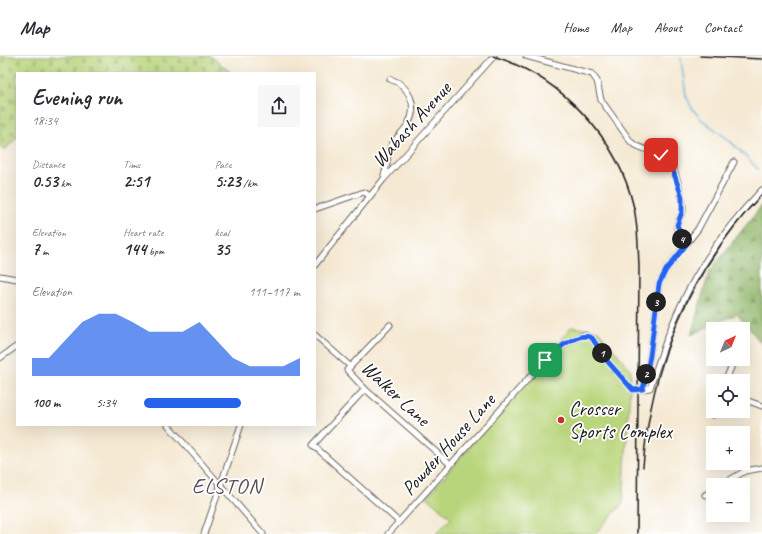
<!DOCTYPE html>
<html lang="en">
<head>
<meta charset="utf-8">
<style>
  :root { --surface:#fff; --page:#f7f7f7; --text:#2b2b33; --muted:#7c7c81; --line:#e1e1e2; --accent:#2563eb }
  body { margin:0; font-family:Caveat,sans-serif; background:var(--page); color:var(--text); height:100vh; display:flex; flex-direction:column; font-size:15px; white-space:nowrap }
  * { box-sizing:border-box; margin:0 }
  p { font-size:13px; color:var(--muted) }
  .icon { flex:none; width:22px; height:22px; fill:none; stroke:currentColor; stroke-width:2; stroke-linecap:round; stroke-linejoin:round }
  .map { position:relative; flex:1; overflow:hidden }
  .drawer { position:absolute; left:16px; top:16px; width:300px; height:354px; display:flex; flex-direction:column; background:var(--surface); border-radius:0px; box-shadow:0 4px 16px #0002 }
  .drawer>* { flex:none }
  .needle { width:26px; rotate:43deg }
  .fabs { position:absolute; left:706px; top:266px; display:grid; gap:8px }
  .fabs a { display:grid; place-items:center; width:44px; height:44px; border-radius:0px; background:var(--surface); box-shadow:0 4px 16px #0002; font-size:20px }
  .pin { position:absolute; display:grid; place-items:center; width:34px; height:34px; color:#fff; margin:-17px; border-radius:8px; box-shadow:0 2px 6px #0006 }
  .km { position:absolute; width:20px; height:20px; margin:-10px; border-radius:50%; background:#222; color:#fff; font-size:11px; line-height:20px; text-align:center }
  .round { display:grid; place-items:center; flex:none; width:42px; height:42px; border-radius:0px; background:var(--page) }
  .overview { display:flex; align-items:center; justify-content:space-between; height:68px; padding:0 16px }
  h1 { font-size:22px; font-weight:700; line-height:30px }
  .figures { display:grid; grid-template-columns:repeat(3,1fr); gap:6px; height:68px; padding:4px 16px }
  .figures div { display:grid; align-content:center }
  .figures b { font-size:17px; font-weight:700 }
  .figures small { font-size:11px; font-weight:400 }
  .figures p { font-size:11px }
  .chart { height:112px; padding:8px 16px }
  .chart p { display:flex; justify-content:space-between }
  .chart svg { width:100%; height:72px; margin-top:4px; fill:var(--accent); opacity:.7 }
  ul { padding:0 16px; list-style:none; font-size:13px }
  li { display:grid; grid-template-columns:64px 48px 1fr; align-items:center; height:30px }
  li i { height:10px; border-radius:5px; background:var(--accent) }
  header { display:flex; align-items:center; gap:24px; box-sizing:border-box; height:56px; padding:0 20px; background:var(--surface); border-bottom:1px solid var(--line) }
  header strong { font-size:19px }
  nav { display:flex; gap:22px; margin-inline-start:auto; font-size:14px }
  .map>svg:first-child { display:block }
  .grass { fill:#b9d57b; stroke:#6a784c }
  .forest { fill:url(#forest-firs); stroke:#576944 }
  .cemetery { fill:url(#cemetery-stones); stroke:#6a784c }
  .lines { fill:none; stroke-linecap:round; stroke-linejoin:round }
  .stream { stroke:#62aad9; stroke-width:1.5 }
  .minor-casing { stroke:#68645c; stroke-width:7 }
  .minor { stroke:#fff; stroke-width:5 }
  .rail { stroke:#1c1c1c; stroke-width:1.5 }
  .route-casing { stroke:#fff; stroke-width:8 }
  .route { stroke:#2563eb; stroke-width:5 }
  .poi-dot { fill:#c8321e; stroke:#fff; stroke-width:1.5 }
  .labels { text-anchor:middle; stroke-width:3.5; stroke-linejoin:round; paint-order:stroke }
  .street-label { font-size:20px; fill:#1c1c1c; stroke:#fff }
  .poi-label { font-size:20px; fill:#1c1c1c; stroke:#fff; text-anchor:start }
  .quarter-label { font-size:22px; letter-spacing:1px; fill:#5a4c59; stroke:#fff }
</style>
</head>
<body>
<header>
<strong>Map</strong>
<nav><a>Home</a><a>Map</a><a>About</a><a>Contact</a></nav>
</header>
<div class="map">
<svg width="762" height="478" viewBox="0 0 762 478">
  <defs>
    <pattern id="forest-firs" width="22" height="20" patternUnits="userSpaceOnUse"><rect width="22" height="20" fill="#92b66b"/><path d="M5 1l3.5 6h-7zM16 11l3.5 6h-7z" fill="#769357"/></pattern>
    <pattern id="cemetery-stones" width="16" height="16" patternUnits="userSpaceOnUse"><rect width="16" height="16" fill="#b9d57b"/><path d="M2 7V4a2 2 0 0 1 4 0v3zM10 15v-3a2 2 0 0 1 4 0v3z" fill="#9eb66a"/></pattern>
  </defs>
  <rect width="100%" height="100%" fill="#fff"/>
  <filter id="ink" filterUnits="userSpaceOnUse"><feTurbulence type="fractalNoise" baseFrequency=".025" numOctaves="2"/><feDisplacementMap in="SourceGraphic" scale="8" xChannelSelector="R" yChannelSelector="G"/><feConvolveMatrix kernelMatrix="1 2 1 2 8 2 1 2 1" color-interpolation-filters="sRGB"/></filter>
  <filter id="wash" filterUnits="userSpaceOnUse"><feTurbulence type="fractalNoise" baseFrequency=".012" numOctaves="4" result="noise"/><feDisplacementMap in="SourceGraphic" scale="16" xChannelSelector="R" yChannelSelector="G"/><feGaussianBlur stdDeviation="0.9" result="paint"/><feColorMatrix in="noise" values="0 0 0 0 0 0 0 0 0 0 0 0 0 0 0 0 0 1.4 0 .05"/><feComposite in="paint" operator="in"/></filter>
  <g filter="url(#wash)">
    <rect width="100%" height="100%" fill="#f5e9d3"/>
    <path class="grass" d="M571,271L598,275L631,314L623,447L595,478H436L451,462L427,441Z"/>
    <path class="forest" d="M762,149V288L737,258L691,279L709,216Z"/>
    <path class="cemetery" d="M0,0H211L231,17H17V81L5,94L0,90Z"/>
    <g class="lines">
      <path class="stream" d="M681,3L686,40L692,52L701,63L729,84L758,113"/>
    </g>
  </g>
  <g filter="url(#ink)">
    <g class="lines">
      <defs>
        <g id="minor">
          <path d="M526,0L592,18L597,25L601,44L631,86C641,95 657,94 667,103C675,109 684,145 683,155C681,161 676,166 677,172C678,178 683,184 686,189"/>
          <path d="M384,119C388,110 386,101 390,92C394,83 403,77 408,68C419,50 409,29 390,23"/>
          <path d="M315,153L364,136L370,140"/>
          <path d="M315,209L383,124L494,0"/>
          <path d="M0,220L17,223"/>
          <path d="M390,269L347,314L365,333L451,409"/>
          <path d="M315,279L350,310"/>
          <path d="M0,302L17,290"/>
          <path d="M725,325L731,312"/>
          <path d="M365,333L313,389L399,466"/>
          <path d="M643,333L650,332C659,304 668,276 681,249C701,207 730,167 762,134"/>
          <path d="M743,343L762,350"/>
          <path d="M713,359L714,355"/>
          <path d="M168,369L263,478"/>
          <path d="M721,429L745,415L762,412"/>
          <path d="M705,439L713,434"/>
          <path d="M204,478L241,369"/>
          <path d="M388,478L537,313C550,299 566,284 585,279L592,282L608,306L633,334L643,333L650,300L659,228L666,214L698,173L734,106"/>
        </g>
      </defs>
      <use href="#minor" class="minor-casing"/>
      <use href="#minor" class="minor"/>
      <g class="rail">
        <path d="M493,0C561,21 618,82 634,152C638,171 638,190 639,210L637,478"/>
        <path d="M700,0L762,3"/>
        <path d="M643,411C651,305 690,216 762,138"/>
      </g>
    </g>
  </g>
  <g class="lines" filter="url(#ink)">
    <defs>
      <path id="route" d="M545,304C555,295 578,274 592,282L608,306L633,334L643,333L650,300L659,228L666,214L686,189L677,169L682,156V141L670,106L661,99"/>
    </defs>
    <use href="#route" class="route-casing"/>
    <use href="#route" class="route"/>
  </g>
  <circle class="poi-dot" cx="561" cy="364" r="4"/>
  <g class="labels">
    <g class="street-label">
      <text transform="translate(411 68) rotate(-48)" y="7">Wabash Avenue</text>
      <text transform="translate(396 337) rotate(43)" y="7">Walker Lane</text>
      <text transform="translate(448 388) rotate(-48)" y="7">Powder House Lane</text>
    </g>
    <g class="poi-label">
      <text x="569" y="359">Crosser<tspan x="569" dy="23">Sports Complex</tspan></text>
    </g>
    <g class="quarter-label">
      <text x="227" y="437">ELSTON</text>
    </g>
  </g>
</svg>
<div class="fabs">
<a><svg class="needle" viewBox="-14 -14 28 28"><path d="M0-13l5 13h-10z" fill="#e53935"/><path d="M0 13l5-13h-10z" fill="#7c7c81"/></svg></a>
<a><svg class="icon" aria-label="locate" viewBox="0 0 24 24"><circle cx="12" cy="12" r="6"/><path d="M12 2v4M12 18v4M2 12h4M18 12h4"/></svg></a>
<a>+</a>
<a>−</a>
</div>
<div class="pin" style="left:545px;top:304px;background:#1e9e55"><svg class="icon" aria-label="arrive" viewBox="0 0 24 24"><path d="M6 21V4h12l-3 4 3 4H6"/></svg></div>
<div class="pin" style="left:661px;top:99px;background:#d93025"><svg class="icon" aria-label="check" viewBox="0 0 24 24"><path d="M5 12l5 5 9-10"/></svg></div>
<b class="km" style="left:602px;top:297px">1</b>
<b class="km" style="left:646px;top:318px">2</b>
<b class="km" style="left:656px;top:246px">3</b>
<b class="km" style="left:682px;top:183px">4</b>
<section class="drawer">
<div class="overview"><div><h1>Evening run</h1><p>18:34</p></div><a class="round"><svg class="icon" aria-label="share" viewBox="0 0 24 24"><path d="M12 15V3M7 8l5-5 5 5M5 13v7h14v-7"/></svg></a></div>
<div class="figures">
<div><p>Distance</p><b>0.53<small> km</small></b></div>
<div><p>Time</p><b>2:51</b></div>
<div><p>Pace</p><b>5:23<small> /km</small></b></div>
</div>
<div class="figures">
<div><p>Elevation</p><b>7<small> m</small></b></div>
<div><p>Heart rate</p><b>144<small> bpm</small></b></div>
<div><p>kcal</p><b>35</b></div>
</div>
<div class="chart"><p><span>Elevation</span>111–117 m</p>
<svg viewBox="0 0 160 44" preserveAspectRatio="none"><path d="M0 44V33L10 33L20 22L30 11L40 6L50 6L60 11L70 17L80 17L90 17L100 11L110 22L120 33L130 38L140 38L150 38L160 33V44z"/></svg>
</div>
<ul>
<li><b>100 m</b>5:34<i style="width:62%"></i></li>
</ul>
</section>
</div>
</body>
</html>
